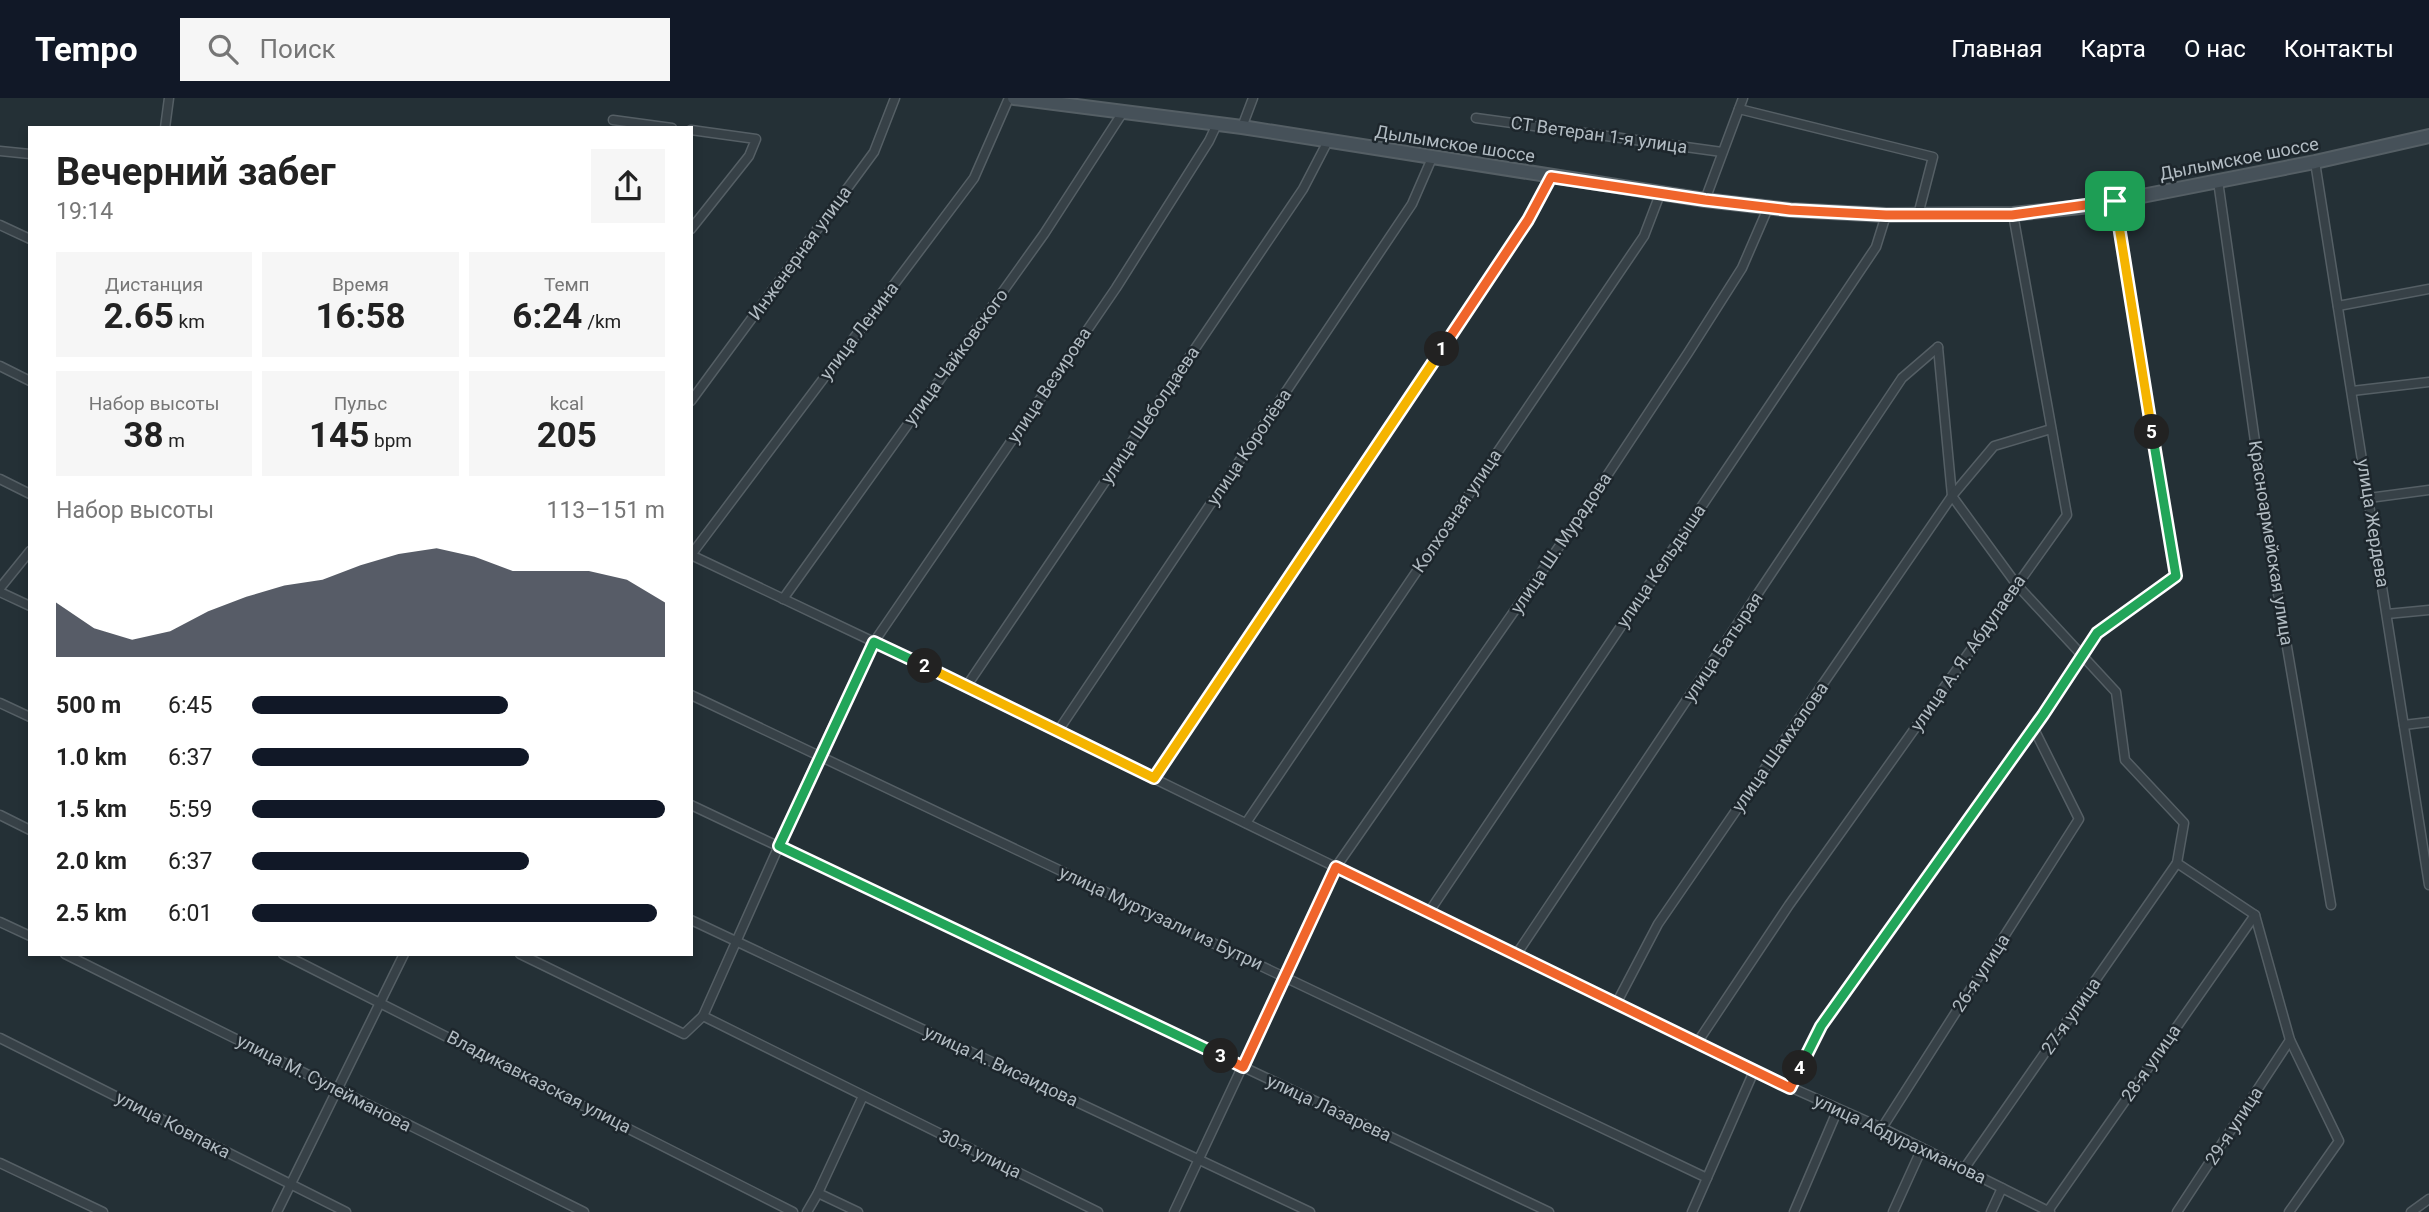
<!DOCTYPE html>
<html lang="ru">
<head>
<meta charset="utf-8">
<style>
  :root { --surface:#fff; --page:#f6f6f6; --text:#222; --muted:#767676; --accent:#111827 }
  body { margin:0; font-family:Roboto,sans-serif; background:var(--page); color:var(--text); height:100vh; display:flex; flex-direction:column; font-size:26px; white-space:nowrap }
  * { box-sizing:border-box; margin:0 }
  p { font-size:23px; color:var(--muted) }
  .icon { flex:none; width:38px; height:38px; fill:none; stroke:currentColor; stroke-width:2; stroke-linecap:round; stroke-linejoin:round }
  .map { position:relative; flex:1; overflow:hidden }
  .panel { position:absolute; left:28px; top:28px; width:665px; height:830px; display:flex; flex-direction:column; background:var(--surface); border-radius:0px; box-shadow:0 4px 10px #0003 }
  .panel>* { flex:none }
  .pin { position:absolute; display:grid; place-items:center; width:60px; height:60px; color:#fff; margin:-30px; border-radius:14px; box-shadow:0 4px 10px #0006 }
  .km { position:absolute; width:35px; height:35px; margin:-18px; border-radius:50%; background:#222; color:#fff; font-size:19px; line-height:35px; text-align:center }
  .round { display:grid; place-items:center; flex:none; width:74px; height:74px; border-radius:0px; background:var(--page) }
  .head { display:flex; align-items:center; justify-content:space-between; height:119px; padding:0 28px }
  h1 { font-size:38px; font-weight:700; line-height:52px }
  .metrics { display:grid; grid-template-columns:repeat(3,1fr); gap:10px; height:119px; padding:7px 28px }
  .metrics div { display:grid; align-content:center; border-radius:0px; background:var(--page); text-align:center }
  .metrics b { font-size:35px; font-weight:700 }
  .metrics small { font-size:19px; font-weight:400 }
  .metrics p { font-size:19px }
  .chart { height:196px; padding:14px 28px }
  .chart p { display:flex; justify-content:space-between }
  .chart svg { width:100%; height:126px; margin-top:7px; fill:var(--accent); opacity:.7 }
  ul { padding:0 28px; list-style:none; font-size:23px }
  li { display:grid; grid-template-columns:112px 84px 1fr; align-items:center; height:52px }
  li i { height:18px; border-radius:9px; background:var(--accent) }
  header { display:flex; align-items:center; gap:42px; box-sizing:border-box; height:98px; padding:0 35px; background:var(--accent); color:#fff }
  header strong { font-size:33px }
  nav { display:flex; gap:38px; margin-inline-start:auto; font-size:24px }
  .search { width:490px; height:63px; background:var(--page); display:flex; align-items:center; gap:18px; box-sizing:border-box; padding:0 24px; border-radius:0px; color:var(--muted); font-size:26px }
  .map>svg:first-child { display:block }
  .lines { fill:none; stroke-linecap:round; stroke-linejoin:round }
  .minor-casing { stroke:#555f65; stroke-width:11 }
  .secondary-casing { stroke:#555f65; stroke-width:16 }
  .minor { stroke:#374147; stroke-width:8 }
  .secondary { stroke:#465159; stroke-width:12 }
  .split-1-casing { stroke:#fff; stroke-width:14 }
  .split-2-casing { stroke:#fff; stroke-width:14 }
  .split-3-casing { stroke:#fff; stroke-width:14 }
  .split-4-casing { stroke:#fff; stroke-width:14 }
  .split-5-casing { stroke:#fff; stroke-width:14 }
  .split-6-casing { stroke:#fff; stroke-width:14 }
  .split-1 { stroke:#f0652b; stroke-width:9 }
  .split-2 { stroke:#f5b400; stroke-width:9 }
  .split-3 { stroke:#22a559; stroke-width:9 }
  .split-4 { stroke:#f0652b; stroke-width:9 }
  .split-5 { stroke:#22a559; stroke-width:9 }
  .split-6 { stroke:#f5b400; stroke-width:9 }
  .labels { text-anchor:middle; stroke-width:5; stroke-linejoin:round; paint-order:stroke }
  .street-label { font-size:18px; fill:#b2bcc3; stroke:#1d262c }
</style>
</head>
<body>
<header>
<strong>Tempo</strong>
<div class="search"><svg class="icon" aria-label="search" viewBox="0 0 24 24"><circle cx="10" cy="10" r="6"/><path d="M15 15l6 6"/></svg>Поиск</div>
<nav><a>Главная</a><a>Карта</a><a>О нас</a><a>Контакты</a></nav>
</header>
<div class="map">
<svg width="2429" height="1114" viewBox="0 0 2429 1114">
  <rect width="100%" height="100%" fill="#243036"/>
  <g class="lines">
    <defs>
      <g id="minor">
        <path d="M1739,11L1933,59L1918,117"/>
        <path d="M1476,20L1722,54"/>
        <path d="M613,22L672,30"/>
        <path d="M1242,29L1253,0"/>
        <path d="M165,30L169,0"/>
        <path d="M691,32L756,41L749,58L691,131"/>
        <path d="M0,53L30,56"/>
        <path d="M2315,64L2429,787"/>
        <path d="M2218,83L2270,449L2331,807"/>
        <path d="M1705,102L1743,0"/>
        <path d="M0,127L30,141"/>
        <path d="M2338,208L2429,191"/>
        <path d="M1938,249L1952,398L2017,487L2116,594L2125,662L2184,725L2177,765L2255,817L2290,942L2339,1043L2289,1114"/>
        <path d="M0,268L30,283"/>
        <path d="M2352,293L2429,284"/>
        <path d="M691,303L874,54L895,0"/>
        <path d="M0,381L30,396"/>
        <path d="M2369,400L2429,392"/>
        <path d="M691,457L874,544L1754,973L1882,1030L2050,1114"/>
        <path d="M691,457L974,80L1009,0"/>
        <path d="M0,490L30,453"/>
        <path d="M0,494L30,508"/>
        <path d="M783,501L1044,136L1123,14"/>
        <path d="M2387,516L2429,512"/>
        <path d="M966,589L1303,91L1328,43"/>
        <path d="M691,597L1707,1080"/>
        <path d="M0,605L30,619"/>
        <path d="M2404,627L2429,624"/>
        <path d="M1058,633L1412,106L1432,60"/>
        <path d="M1154,680L1528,123L1551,79"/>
        <path d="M691,707L1549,1114"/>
        <path d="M0,717L30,732"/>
        <path d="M1246,725L1644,138L1660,96"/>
        <path d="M1429,814L1876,149L1886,117"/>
        <path d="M691,822L1310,1114"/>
        <path d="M0,824L30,838"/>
        <path d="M65,856L584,1114"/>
        <path d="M283,856L793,1114"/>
        <path d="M520,856L684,936L703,918L1098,1114"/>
        <path d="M1516,857L1902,280L1938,249"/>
        <path d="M1616,906L1658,826L1952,398L1994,348L2051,331"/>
        <path d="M703,918L819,658L874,544L1116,190L1209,43L1217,26"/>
        <path d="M0,940L346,1114"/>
        <path d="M1697,945L1789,807L2067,417L2013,116"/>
        <path d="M1790,990L1821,928L2043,617L2097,535L2176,479L2114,103"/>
        <path d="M1882,1030L2079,721L2034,631"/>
        <path d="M0,1065L103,1114"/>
        <path d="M1964,1071L2177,765"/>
        <path d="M818,1095L858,1114"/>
        <path d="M2048,1113L2255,817"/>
        <path d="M277,1114L404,856"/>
        <path d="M807,1114L818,1095L863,998"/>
        <path d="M1174,1114L1336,769L1579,420L1688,255L1742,170L1768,110"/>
        <path d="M1692,1114L1754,973"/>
        <path d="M1794,1114L1838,1011"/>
        <path d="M1893,1114L1922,1050"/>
        <path d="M1991,1114L2002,1090"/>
        <path d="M2177,1114L2290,942"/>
        <path d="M2411,1114L2429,1101"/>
      </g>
      <path id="secondary" d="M1014,0L1242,29L1705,102L1791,112L1886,117L2013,116L2091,108L2315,64L2429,38"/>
    </defs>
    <use href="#minor" class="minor-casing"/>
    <use href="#secondary" class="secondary-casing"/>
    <use href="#minor" class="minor"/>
    <use href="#secondary" class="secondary"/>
  </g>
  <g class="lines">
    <defs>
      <path id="split-1" d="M1442,251L1528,122L1551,79L1705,102L1790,112L1886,117H2012L2115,103"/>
      <path id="split-2" d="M925,568L1154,680L1442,251"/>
      <path id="split-3" d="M925,568L874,544L779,748L1221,958"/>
      <path id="split-4" d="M1221,958L1243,969L1336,769L1790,990L1800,970"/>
      <path id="split-5" d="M1800,970L1821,928L2043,617L2097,535L2176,478L2152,334"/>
      <path id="split-6" d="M2115,103L2152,334"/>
    </defs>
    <use href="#split-1" class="split-1-casing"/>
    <use href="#split-2" class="split-2-casing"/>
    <use href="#split-3" class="split-3-casing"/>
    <use href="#split-4" class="split-4-casing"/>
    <use href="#split-5" class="split-5-casing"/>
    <use href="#split-6" class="split-6-casing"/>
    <use href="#split-1" class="split-1"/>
    <use href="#split-2" class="split-2"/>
    <use href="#split-3" class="split-3"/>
    <use href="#split-4" class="split-4"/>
    <use href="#split-5" class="split-5"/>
    <use href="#split-6" class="split-6"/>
  </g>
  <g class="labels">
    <g class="street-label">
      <text transform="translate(1599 37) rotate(8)" y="6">СТ Ветеран 1-я улица</text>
      <text transform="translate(1455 46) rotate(9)" y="6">Дылымское шоссе</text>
      <text transform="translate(2239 61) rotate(-11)" y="6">Дылымское шоссе</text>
      <text transform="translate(800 155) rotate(-54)" y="6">Инженерная улица</text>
      <text transform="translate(859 233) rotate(-53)" y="6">улица Ленина</text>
      <text transform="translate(956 259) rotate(-54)" y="6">улица Чайковского</text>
      <text transform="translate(1049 287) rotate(-56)" y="6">улица Везирова</text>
      <text transform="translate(1150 317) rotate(-56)" y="6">улица Шеболдаева</text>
      <text transform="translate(1249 349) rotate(-56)" y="6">улица Королёва</text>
      <text transform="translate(1457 413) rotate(-56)" y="6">Колхозная улица</text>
      <text transform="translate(2373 425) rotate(81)" y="6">улица Жердева</text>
      <text transform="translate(1561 445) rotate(-56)" y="6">улица Ш. Мурадова</text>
      <text transform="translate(2271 445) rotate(81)" y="6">Красноармейская улица</text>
      <text transform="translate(1661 468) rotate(-56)" y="6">улица Кельдыша</text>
      <text transform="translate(1723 549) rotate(-56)" y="6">улица Батырая</text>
      <text transform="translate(1968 555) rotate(-55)" y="6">улица А. Я. Абдулаева</text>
      <text transform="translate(1780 649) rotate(-55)" y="6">улица Шамхалова</text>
      <text transform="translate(1161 820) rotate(25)" y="6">улица Муртузали из Бутри</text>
      <text transform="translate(1981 875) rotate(-57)" y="6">26-я улица</text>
      <text transform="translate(2071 918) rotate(-55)" y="6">27-я улица</text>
      <text transform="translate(2151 965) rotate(-55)" y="6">28-я улица</text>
      <text transform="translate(1001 968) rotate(25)" y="6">улица А. Висаидова</text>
      <text transform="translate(539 984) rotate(27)" y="6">Владикавказская улица</text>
      <text transform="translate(324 985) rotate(27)" y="6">улица М. Сулейманова</text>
      <text transform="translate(1329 1010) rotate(25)" y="6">улица Лазарева</text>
      <text transform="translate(173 1027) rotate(27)" y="6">улица Ковпака</text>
      <text transform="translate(2234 1028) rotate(-57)" y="6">29-я улица</text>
      <text transform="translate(1900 1041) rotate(25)" y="6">улица Абдурахманова</text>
      <text transform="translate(980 1056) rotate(26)" y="6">30-я улица</text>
    </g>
  </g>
</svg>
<div class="pin" style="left:2115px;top:103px;background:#1e9e55"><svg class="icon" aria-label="arrive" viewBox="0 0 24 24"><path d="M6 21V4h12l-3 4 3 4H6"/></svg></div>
<b class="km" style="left:1442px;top:251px">1</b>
<b class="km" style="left:925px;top:568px">2</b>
<b class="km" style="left:1221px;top:958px">3</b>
<b class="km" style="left:1800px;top:970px">4</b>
<b class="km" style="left:2152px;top:334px">5</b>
<section class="panel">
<div class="head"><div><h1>Вечерний забег</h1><p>19:14</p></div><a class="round"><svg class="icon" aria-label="share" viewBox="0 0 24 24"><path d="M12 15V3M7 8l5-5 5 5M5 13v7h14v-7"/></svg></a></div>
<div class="metrics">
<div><p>Дистанция</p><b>2.65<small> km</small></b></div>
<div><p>Время</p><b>16:58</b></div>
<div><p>Темп</p><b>6:24<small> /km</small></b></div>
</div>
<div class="metrics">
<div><p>Набор высоты</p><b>38<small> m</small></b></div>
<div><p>Пульс</p><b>145<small> bpm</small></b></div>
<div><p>kcal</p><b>205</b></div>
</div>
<div class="chart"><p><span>Набор высоты</span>113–151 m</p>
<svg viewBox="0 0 160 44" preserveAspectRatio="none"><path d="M0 44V25L10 34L20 38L30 35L40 28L50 23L60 19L70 17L80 12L90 8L100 6L110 9L120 14L130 14L140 14L150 17L160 25V44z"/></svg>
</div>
<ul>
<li><b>500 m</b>6:45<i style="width:62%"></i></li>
<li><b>1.0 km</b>6:37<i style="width:67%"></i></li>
<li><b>1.5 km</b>5:59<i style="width:100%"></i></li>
<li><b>2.0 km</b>6:37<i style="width:67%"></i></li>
<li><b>2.5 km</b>6:01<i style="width:98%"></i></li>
</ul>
</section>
</div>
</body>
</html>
